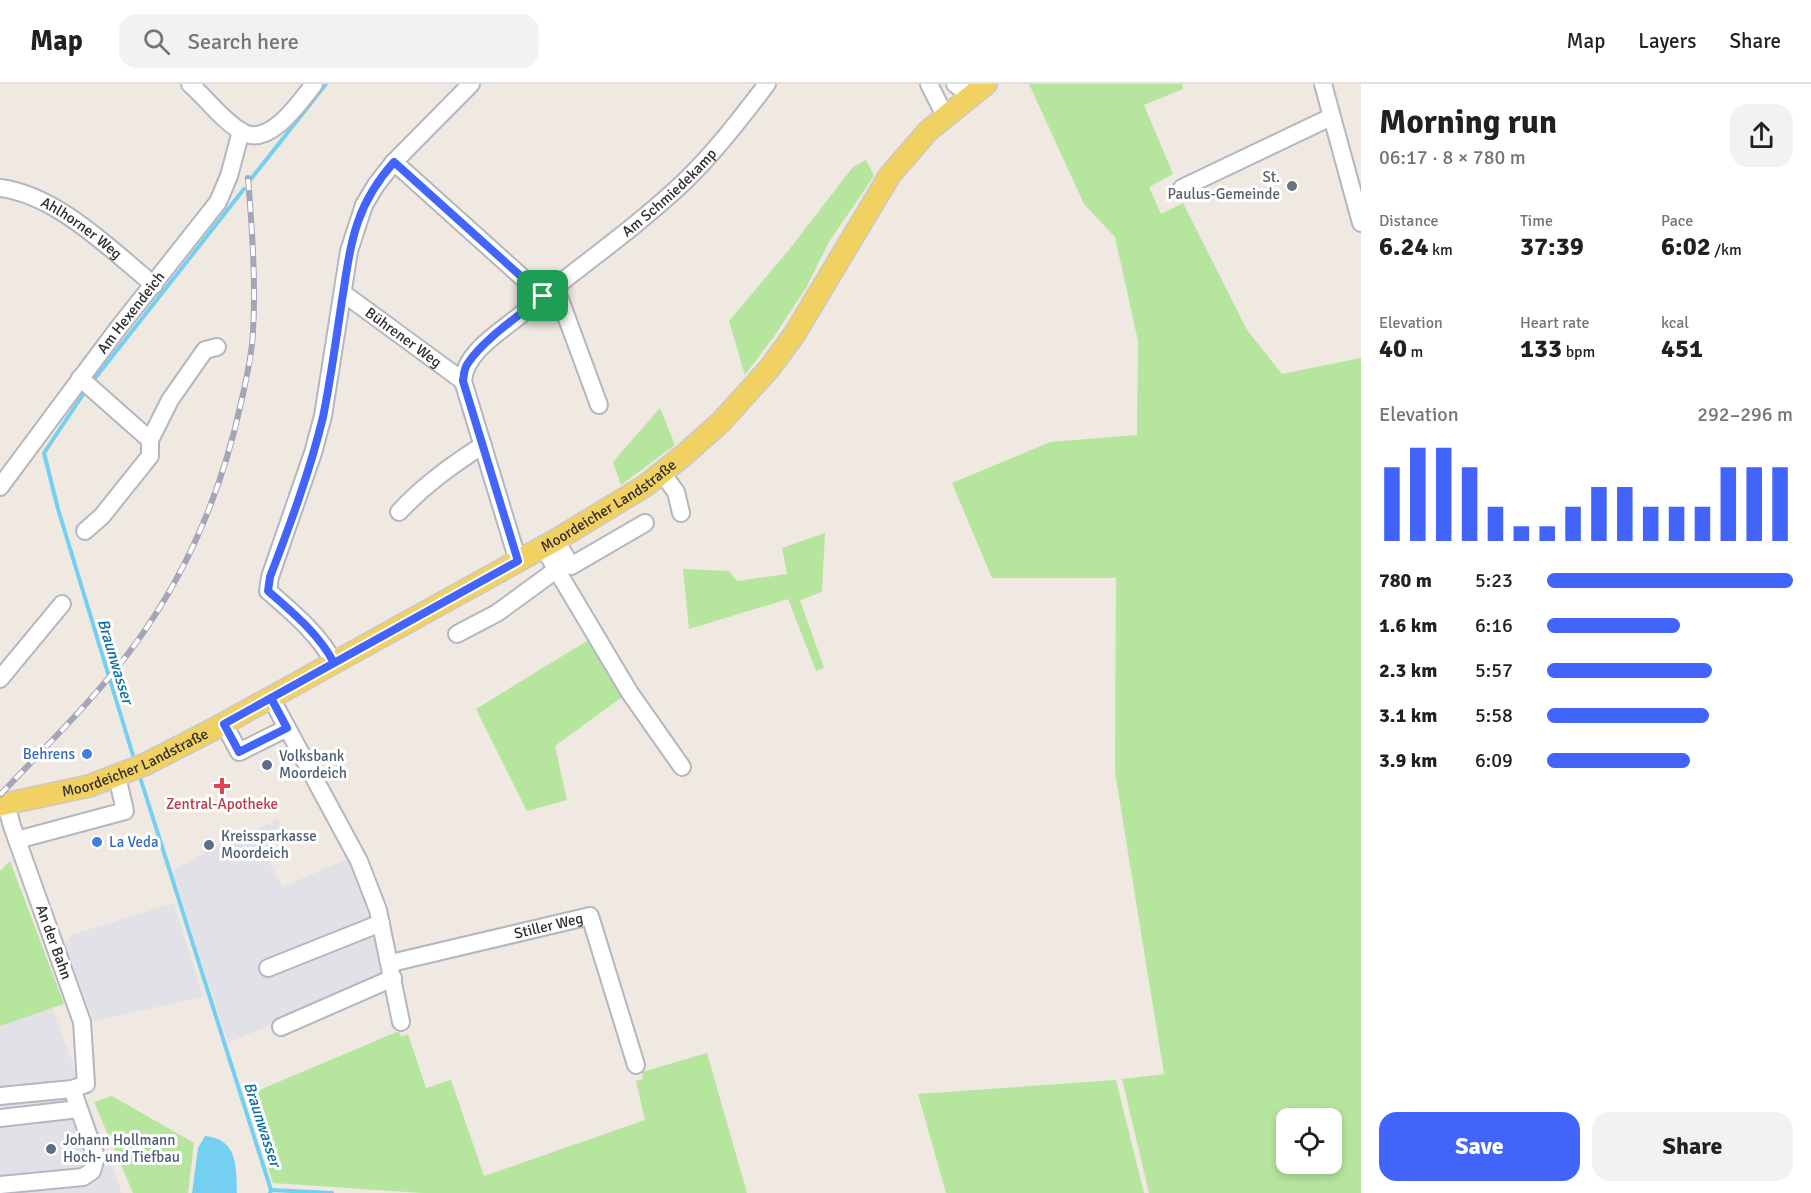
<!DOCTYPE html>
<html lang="en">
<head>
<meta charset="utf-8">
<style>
  :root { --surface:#fff; --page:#f2f2f2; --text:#202124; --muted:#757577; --line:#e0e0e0; --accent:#4264fb }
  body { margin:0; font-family:Signika,sans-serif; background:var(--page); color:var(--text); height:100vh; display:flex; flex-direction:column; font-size:22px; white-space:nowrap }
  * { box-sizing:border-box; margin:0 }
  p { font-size:20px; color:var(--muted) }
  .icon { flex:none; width:33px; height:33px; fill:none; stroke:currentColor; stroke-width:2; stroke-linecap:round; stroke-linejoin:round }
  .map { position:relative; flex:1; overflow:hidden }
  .panel { display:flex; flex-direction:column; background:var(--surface); width:450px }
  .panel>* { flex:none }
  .fabs { position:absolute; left:1276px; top:1024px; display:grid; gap:12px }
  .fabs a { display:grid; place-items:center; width:66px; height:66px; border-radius:12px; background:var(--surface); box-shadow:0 3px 9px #0003; font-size:30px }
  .pin { position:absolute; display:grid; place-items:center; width:51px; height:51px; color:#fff; margin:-26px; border-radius:12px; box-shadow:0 3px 9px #0006 }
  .round { display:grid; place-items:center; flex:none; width:63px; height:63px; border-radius:18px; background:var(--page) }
  .headline { display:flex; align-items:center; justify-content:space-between; height:102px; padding:0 18px }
  h1 { font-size:33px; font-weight:700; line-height:45px }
  .stats { display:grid; grid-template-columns:repeat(3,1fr); gap:9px; height:102px; padding:6px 18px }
  .stats div { display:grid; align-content:center }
  .stats b { font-size:26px; font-weight:700 }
  .stats small { font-size:16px; font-weight:400 }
  .stats p { font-size:16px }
  .chart { height:168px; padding:12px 18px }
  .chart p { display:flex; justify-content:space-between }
  .chart svg { width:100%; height:108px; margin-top:6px; stroke:var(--accent); stroke-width:6 }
  .cta { display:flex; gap:12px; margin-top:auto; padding:12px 18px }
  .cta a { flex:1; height:69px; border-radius:18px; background:var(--accent); color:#fff; font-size:24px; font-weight:700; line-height:69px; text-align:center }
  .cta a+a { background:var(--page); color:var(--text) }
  ul { padding:0 18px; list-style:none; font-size:20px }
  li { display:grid; grid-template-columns:96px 72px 1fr; align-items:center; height:45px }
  li i { height:15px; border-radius:8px; background:var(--accent) }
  header { display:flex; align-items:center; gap:36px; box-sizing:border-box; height:84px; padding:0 30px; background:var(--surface); border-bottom:2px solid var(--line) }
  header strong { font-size:28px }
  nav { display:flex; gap:33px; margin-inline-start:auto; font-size:21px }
  .search { width:420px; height:54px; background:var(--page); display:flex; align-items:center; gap:15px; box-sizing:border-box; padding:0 21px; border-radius:18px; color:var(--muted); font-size:22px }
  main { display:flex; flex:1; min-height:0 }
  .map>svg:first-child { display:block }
  .industrial { fill:#e3e1e8 }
  .green { fill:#b6e59e; fill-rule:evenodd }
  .water { fill:#75cff0 }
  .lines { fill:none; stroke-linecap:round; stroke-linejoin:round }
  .stream { stroke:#75cff0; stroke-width:4 }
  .minor-casing { stroke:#b4b7c1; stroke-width:20 }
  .major-casing { stroke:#c9c9c9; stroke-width:24 }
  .minor { stroke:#fff; stroke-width:16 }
  .major { stroke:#f2d163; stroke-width:21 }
  .rail-casing { stroke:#a3a6b8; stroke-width:6 }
  .rail { stroke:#fff; stroke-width:4; stroke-dasharray:11; stroke-linecap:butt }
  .route-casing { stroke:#fff; stroke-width:12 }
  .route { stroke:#4264fb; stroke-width:8 }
  .worship-dot { fill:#6b7280; stroke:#fff; stroke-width:2 }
  .shop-dot { fill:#3f7fe0; stroke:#fff; stroke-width:2 }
  .service-dot { fill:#5c6f8a; stroke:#fff; stroke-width:2 }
  .health-dot { fill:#e0444e; stroke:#fff; stroke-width:2 }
  .labels { text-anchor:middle; stroke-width:6; stroke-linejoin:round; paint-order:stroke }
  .worship-label { font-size:15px; fill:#5b616d; stroke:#fff; text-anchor:end }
  .street-label { font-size:15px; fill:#2e2e2e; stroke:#fff }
  .shop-label { font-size:15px; fill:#366cbe; stroke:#fff; text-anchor:end }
  .service-label { font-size:15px; fill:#4e5e75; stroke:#fff; text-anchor:start }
  .health-label { font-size:15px; fill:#be3a42; stroke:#fff }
  .water-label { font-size:16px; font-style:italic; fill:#0d6fa3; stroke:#fff }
</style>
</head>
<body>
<header>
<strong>Map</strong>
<div class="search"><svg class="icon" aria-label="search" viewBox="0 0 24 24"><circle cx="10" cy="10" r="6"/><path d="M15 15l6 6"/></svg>Search here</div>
<nav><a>Map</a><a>Layers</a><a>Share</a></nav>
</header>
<main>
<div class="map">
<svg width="1361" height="1109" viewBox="0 0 1361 1109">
  <rect width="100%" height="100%" fill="#efe9e1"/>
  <g class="industrial">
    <path d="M278,735L281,743L264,769L283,803L347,775L357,792L368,819L381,894L228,959L172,787L248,745L250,749Z"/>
    <path d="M0,787L122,1109H0Z"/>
    <path d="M174,819L203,913L94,937L65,862L71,851Z"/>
  </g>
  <g class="green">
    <path d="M1029,0H1182L1183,5L1144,21L1173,90L1149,103L1161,130L1183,119L1247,246L1282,290L1361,274V1109H1149L1122,995L1164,990L1115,688L1116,494H992L952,399L1050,358L1137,351L1138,257L1115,153L1084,120ZM1287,1035H1332V1080H1287Z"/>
    <path d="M866,76L874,92L829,158L806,204L773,254L745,291L729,237L788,167L853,83Z"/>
    <path d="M660,324L675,361L621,401L613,378Z"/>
    <path d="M825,449L822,508L800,516L824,584L816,587L788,515L689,545L683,485L729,487L737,497L787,490L782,464Z"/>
    <path d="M595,552L629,608L555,662L567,716L527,727L476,625Z"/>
    <path d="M10,777L64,920L0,942V787Z"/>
    <path d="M399,947L401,953L408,950L426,1004L451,996L484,1092L645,1036L636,997L643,995L642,988L707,969L747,1109H422L273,1099L245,1012Z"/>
    <path d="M1116,996L1144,1109H946L918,1010Z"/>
    <path d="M112,1012L194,1059L188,1109H133L94,1018Z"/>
  </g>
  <path class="water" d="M205,1052C238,1055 236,1082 237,1109H192L198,1064Z"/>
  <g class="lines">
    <g class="stream">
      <path d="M251,95L326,0"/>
      <path d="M92,298L244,105"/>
      <path d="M86,306L44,369L58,425L135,678"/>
      <path d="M139,690L271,1106"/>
      <path d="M270,1109L271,1106L332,1109"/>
    </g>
    <defs>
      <g id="minor">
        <path d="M190,0C207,15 222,36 242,48C269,64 300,18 314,0"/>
        <path d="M929,0L945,32"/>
        <path d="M955,0L970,12"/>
        <path d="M1323,0L1361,139"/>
        <path d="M394,78L543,212"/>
        <path id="s1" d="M0,104C57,111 110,165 154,201"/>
        <path d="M1182,104L1331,33"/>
        <path d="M555,202L599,321"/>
        <path id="s2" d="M343,209L463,297"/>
        <path d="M80,294L150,356L170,316L205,266L217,263"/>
        <path d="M662,389L676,408L681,429"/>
        <path id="s3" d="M0,403L116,247L218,118L229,92L241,47"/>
        <path d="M399,428C424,401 452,381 483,361"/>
        <path d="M85,447L102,432L150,372V356"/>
        <path d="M556,456L571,482L645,439"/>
        <path d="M543,463L630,609L682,683"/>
        <path id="s4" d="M518,477L463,297C465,269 498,249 518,233C573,187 632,147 684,98C715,68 741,34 767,0"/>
        <path d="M457,550L497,529L556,486"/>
        <path d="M334,579C319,550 293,529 268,507L270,493L313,369L323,332L349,167L364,121L376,101L394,78L471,0"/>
        <path d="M0,595L62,520"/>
        <path d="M271,614L359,777L378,826L401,938"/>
        <path d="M224,640L239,668L287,644"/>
        <path d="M17,756L125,727L117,692"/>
        <path id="s5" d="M391,879L590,832L636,981"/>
        <path d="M268,884L381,839"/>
        <path d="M281,943L393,894"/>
        <path d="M0,1012L72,1005L86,1000L82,938L12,742L6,720"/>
        <path d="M0,1034L79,1025"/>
        <path d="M0,1101L83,1093L92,1087L96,1073L72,1005"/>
      </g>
      <g id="major">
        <path id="s6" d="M0,721L89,702L146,680L214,645L556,456L645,402L684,371L721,338L768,286L794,251L890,91L928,47L986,0"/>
      </g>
    </defs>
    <use href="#minor" class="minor-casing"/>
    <use href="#major" class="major-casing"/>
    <use href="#minor" class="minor"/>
    <use href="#major" class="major"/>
    <defs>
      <path id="rail" d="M0,711C47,661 96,614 136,559C188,487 222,406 241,319C246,296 252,272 253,248C256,196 252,145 248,94"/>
    </defs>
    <use href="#rail" class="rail-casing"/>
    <use href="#rail" class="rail"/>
  </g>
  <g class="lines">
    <defs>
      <path id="route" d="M543,212C519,232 485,254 468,279C464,284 464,290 463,297L518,477C420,531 322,585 224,640L239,668L287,644L271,614L334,579C319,550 293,529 268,507L270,493C290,441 310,387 323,333C331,294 336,255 342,216C351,159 354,123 394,78L543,212"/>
    </defs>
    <use href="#route" class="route-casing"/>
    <use href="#route" class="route"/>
  </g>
  <circle class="worship-dot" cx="1292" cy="102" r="6"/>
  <g class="shop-dot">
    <circle cx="87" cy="670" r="6"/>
    <circle cx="97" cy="758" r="6"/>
  </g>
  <g class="service-dot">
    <circle cx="267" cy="681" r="6"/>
    <circle cx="209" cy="761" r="6"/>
    <circle cx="51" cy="1065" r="6"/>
  </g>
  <path class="health-dot" d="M219 693h6v6h6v6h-6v6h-6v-6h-6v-6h6z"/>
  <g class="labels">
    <g class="worship-label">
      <text x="1280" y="98">St.<tspan x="1280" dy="17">Paulus-Gemeinde</tspan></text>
    </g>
    <g class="street-label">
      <text dy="5" stroke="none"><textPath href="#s4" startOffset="471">Am Schmiedekamp</textPath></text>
      <text dy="5" stroke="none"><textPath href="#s1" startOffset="92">Ahlhorner Weg</textPath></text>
      <text dy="5" stroke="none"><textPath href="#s3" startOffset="218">Am Hexendeich</textPath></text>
      <text dy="5" stroke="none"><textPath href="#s2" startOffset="75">Bührener Weg</textPath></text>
      <text dy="5" stroke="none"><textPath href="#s6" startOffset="682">Moordeicher Landstraße</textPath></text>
      <text dy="5" stroke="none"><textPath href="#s6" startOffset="142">Moordeicher Landstraße</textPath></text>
      <text dy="5" stroke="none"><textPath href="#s5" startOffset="162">Stiller Weg</textPath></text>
      <text transform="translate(54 858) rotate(70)" y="5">An der Bahn</text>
    </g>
    <g class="shop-label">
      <text x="75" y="675">Behrens</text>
      <text x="109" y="763" text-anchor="start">La Veda</text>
    </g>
    <g class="service-label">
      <text x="279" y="677">Volksbank<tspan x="279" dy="17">Moordeich</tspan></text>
      <text x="221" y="757">Kreissparkasse<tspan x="221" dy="17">Moordeich</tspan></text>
      <text x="63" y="1061">Johann Hollmann<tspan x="63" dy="17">Hoch- und Tiefbau</tspan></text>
    </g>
    <g class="health-label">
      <text x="222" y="725">Zentral-Apotheke</text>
    </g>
    <g class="water-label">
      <text transform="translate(116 577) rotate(73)" y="6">Braunwasser</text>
      <text transform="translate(263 1040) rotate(72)" y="6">Braunwasser</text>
    </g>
  </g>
</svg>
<div class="fabs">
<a><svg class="icon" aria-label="locate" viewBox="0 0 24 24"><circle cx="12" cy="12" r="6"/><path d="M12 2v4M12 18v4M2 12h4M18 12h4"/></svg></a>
</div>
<div class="pin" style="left:543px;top:212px;background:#1e9e55"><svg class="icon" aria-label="arrive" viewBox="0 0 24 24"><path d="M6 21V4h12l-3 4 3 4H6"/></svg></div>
</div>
<section class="panel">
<div class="headline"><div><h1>Morning run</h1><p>06:17 · 8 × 780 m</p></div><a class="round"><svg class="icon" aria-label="share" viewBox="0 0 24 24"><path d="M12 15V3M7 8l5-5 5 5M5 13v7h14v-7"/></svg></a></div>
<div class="stats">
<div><p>Distance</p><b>6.24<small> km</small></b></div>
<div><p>Time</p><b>37:39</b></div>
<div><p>Pace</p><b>6:02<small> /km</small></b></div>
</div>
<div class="stats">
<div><p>Elevation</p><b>40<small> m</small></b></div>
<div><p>Heart rate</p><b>133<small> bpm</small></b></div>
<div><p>kcal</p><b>451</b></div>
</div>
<div class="chart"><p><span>Elevation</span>292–296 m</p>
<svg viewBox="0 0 160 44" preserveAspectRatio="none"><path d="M5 44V14M15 44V6M25 44V6M35 44V14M45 44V30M55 44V38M65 44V38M75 44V30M85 44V22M95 44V22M105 44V30M115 44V30M125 44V30M135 44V14M145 44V14M155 44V14"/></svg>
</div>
<ul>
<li><b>780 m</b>5:23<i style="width:100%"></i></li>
<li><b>1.6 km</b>6:16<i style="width:54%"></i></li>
<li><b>2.3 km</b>5:57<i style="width:67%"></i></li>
<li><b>3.1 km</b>5:58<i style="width:66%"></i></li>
<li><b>3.9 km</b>6:09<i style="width:58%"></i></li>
</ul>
<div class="cta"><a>Save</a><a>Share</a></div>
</section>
</main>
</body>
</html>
